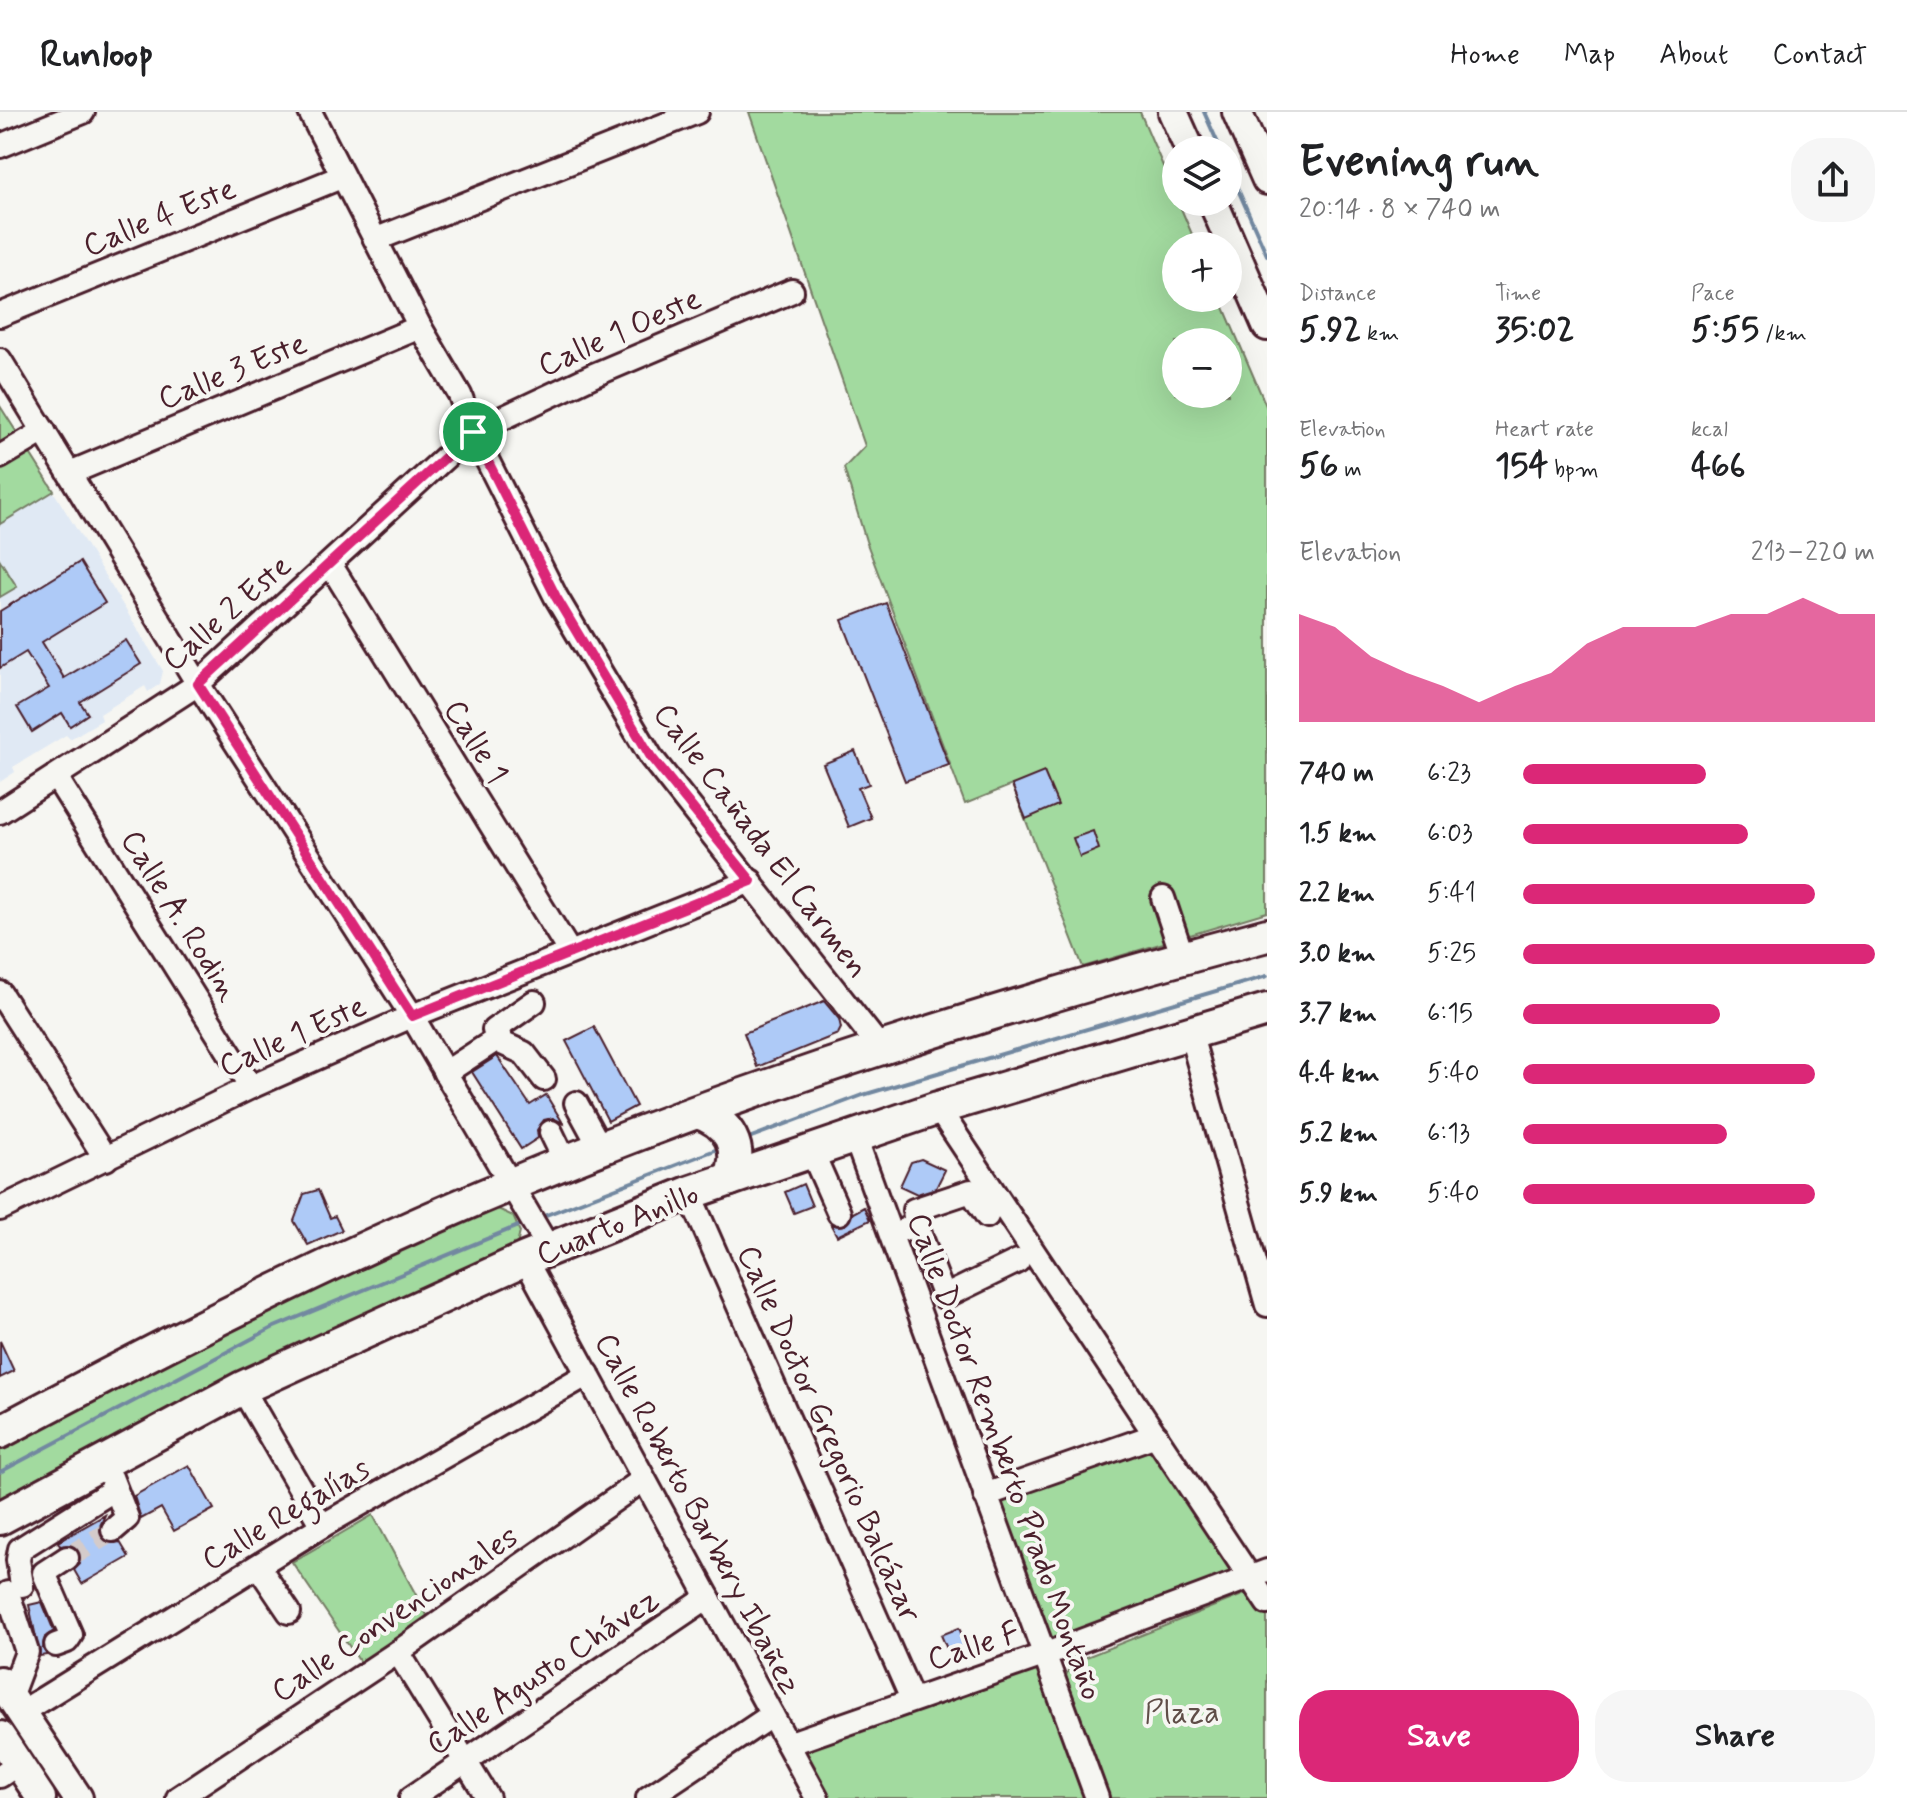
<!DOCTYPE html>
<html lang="en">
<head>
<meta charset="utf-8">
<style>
  :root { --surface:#fff; --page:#f6f6f6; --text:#202124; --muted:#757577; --line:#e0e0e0; --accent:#db2777 }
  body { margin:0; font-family:Mynerve,sans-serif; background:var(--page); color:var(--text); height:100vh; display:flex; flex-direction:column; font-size:30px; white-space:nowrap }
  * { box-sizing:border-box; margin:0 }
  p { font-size:26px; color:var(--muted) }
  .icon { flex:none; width:44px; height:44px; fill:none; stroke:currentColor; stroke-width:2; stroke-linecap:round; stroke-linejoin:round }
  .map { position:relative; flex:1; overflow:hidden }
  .panel { display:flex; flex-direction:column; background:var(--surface); width:640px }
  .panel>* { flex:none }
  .tools { position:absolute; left:1162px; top:24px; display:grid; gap:16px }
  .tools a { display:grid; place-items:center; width:80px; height:80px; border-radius:50%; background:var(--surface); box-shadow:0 8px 32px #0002; font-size:40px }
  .pin { position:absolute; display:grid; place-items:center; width:68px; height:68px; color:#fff; margin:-34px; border:4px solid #fff; border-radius:50%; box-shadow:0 2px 8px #0007 }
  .round { display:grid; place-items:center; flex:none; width:84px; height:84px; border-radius:32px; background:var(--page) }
  .summary { display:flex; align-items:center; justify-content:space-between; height:136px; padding:0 32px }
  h1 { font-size:44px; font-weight:700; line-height:60px }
  .figures { display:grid; grid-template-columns:repeat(3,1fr); gap:12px; height:136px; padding:8px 32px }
  .figures div { display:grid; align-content:center }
  .figures b { font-size:34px; font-weight:700 }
  .figures small { font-size:22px; font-weight:400 }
  .figures p { font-size:22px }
  .chart { height:224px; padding:16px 32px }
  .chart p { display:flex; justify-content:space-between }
  .chart svg { width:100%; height:144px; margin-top:8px; fill:var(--accent); opacity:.7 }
  .button { display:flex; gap:16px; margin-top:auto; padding:16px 32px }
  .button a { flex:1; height:92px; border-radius:32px; background:var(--accent); color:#fff; font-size:32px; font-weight:700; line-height:92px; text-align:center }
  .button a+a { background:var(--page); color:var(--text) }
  ul { padding:0 32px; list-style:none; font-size:26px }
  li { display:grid; grid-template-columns:128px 96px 1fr; align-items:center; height:60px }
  li i { height:20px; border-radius:10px; background:var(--accent) }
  header { display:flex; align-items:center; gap:48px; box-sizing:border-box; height:112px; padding:0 40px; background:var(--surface); border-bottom:2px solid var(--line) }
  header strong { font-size:38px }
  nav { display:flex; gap:44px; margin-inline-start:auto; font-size:28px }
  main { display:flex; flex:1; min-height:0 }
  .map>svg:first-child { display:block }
  .built { fill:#e0e9f4 }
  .green { fill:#a2da9f; stroke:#767c65; stroke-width:2; fill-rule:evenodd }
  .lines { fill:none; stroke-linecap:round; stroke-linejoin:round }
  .stream { stroke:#7288a0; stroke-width:4 }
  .building { fill:#aecaf7; stroke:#4a1f2b; stroke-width:2 }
  .minor-tunnel { stroke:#d4cbca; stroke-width:22; stroke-dasharray:22 11; stroke-linecap:butt }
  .minor-casing { stroke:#4a1f2b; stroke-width:28 }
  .major-casing { stroke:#4a1f2b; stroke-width:34 }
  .highway-casing { stroke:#4a1f2b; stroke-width:38 }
  .minor { stroke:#f6f6f2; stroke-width:22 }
  .major { stroke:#f6f6f2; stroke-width:28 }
  .highway { stroke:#f6f6f2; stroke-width:32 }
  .route-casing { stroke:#fff; stroke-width:16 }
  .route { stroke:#db2777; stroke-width:10 }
  .labels { text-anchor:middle; stroke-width:8; stroke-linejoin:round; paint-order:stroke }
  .street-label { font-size:32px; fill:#4a1f2b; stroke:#f6f6f2 }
  .park-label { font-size:32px; fill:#604e48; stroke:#f6f6f2 }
</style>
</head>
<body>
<header>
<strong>Runloop</strong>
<nav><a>Home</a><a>Map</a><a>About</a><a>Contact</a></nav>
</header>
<main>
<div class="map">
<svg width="1267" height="1686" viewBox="0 0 1267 1686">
  <rect width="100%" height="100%" fill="#f6f6f2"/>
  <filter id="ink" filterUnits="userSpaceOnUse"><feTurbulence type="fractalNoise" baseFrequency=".0125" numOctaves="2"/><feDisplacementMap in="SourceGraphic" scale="16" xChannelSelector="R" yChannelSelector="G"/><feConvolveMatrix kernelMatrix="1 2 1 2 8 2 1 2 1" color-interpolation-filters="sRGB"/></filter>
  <g filter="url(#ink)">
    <path class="built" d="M24,331L163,559L160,572L148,580L145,574L100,602L102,608L70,627L66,623L13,655L15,660L0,670V332Z"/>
    <g class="green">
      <path d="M749,0H1140L1197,134H1176V186H1220L1267,296V800L1083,855L1012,673L965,692L866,429L844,356L865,334ZM1176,230H1228V282H1176Z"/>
      <path d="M0,294L54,379L0,412Z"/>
      <path d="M0,448L17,475L0,485Z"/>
      <path d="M498,1097L513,1104L520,1120L516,1137L0,1392V1337C144,1251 298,1184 450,1113Z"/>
      <path d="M1151,1334L1233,1459L1227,1466L1058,1528L1051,1526L1045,1518L1000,1390L1004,1384Z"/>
      <path d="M373,1403L429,1507L360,1550L292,1450Z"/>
      <path d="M1245,1482L1257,1487L1267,1505V1686H1109L1066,1564L1071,1551Z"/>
      <path d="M1029,1556L1040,1558L1089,1686H821L804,1644L810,1634Z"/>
    </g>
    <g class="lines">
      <g class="stream">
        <path d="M1204,0L1221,38"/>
        <path d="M1228,55L1267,143"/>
        <path d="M746,1027L863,983L1267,864"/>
        <path d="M541,1105L723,1035"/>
        <path d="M0,1360L272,1216L525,1111"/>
      </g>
    </g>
    <g class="building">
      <path d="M80,450L105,491L42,530L64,566L126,528L141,552L80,590L88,602L70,614L62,601L32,620L17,595L49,576L26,540L0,556V499Z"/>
      <path d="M886,491L949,653L905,669L842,508Z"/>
      <path d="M855,639L869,672L858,676L871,706L849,715L823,652Z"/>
      <path d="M1044,660L1058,693L1026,707L1012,673Z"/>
      <path d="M1093,719L1099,737L1080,745L1073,726Z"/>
      <path d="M824,889L839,907L841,916L838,922L757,955L744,921Z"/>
      <path d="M594,915L636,994L608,1009L566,929Z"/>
      <path d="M497,944L530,993L546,983L563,1011L553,1006L544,1008L537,1018L538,1026L521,1037L472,960Z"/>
      <path d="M921,1047L945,1058L936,1076L917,1082L900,1074L911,1050Z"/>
      <path d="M803,1072L812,1094L794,1101L785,1080Z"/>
      <path d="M318,1078L330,1106L335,1104L342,1118L308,1133L294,1109L304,1082Z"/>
      <path d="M864,1095L870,1108L837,1124L831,1113H845L853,1101Z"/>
      <path d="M0,1229L14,1259L0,1266Z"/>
      <path d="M189,1353L214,1397L174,1419L161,1396L141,1407L134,1384Z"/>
      <path d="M105,1403L100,1414L102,1426L109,1431L120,1430L129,1445L82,1472L74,1458L80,1452L79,1439L73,1433L60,1434L58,1430Z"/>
      <path d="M42,1490L54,1519L45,1525L43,1537L47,1543L40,1544L29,1493Z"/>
      <path d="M959,1516L971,1544L953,1551L941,1523Z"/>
    </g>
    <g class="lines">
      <path class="minor-tunnel" d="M67,1446L113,1418"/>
      <defs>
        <g id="minor">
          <path d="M310,0L420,215L460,283L473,320L556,485L651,645L882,938"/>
          <path d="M0,34L83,0"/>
          <path d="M377,127L697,0"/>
          <path d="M0,203L341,65"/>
          <path d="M0,248L198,572L412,904L549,1137"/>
          <path d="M0,345L44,319"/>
          <path d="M70,361L420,215"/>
          <path d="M330,452L569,839"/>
          <path d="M56,665L251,975"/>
          <path d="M0,700L198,572L473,320L594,263L792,179"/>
          <path d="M1163,786L1183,846"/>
          <path d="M0,881L106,1047"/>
          <path d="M534,890L494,918L504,932L524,941L544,967"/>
          <path d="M1190,920L1267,1193"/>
          <path d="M445,961L497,927"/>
          <path d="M576,991L601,1037"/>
          <path d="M938,996L1267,1491"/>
          <path d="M551,1020L566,1051"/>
          <path d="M855,1025L1097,1686"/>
          <path d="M812,1040L839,1101"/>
          <path d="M689,1081L912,1587"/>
          <path d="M0,1097L251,975L412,904L751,769"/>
          <path d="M916,1112L944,1185L1018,1149"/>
          <path d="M906,1117L916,1112L914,1098L971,1079L987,1104"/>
          <path d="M525,1147L817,1686"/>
          <path d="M242,1276L322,1414"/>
          <path d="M111,1365L127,1406L113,1418"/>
          <path d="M985,1383L1156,1323"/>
          <path d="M258,1454L289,1500"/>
          <path d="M22,1473L18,1448L20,1437L115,1377"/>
          <path d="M8,1481L27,1540L10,1585"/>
          <path d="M56,1533L67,1529L71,1523L44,1461L67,1446"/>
          <path d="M398,1540L488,1686"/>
          <path d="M20,1601L322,1414L588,1262"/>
          <path d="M788,1632L1046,1542L1267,1459"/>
          <path d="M0,1664L19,1651"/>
          <path d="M178,1686L398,1540L644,1367"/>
          <path d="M411,1686L708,1485"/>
          <path d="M648,1686L772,1603"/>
        </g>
        <g id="major">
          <path d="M1173,0L1190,38"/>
          <path d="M1237,0L1267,68"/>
          <path d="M1213,90L1267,214"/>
          <path d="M0,1569L78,1686"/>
          <path d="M0,1624L41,1686"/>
        </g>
        <g id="highway">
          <path d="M698,1000C729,1010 744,1036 730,1067"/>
          <path d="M0,1320C167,1231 337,1144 512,1072C756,970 1012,891 1267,823"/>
          <path d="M0,1406L242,1276L525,1147L689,1081L938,996L1267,898"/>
        </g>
      </defs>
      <use href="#minor" class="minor-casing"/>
      <use href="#major" class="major-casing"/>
      <use href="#highway" class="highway-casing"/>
      <use href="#minor" class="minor"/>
      <use href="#major" class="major"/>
      <use href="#highway" class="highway"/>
    </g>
  </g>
  <g class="lines" filter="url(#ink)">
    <defs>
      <path id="route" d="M473,320L556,485L651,645L751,769L412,904L198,572Z"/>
    </defs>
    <use href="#route" class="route-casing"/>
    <use href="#route" class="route"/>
  </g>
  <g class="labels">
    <g class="street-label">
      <text transform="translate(159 104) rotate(-22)" y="11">Calle 4 Este</text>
      <text transform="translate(619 219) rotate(-24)" y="11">Calle 1 Oeste</text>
      <text transform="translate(232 258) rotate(-22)" y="11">Calle 3 Este</text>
      <text transform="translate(226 500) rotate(-41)" y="11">Calle 2 Este</text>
      <text transform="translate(477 629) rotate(58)" y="11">Calle 1</text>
      <text transform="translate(762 728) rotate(53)" y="11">Calle Cañada El Carmen</text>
      <text transform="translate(181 803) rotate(58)" y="11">Calle A. Rodin</text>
      <text transform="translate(292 923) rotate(-24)" y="11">Calle 1 Este</text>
      <text transform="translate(617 1111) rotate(-22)" y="11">Cuarto Anillo</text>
      <text transform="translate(830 1321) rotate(66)" y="11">Calle Doctor Gregorio Balcázar</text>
      <text transform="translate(1006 1344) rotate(70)" y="11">Calle Doctor Remberto Prado Montaño</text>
      <text transform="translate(285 1401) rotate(-31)" y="11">Calle Regalías</text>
      <text transform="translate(699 1401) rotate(62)" y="11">Calle Roberto Barbery Ibañez</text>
      <text transform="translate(394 1501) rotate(-34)" y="11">Calle Convencionales</text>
      <text transform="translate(973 1533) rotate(-18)" y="11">Calle F</text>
      <text transform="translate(542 1559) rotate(-34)" y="11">Calle Agusto Chávez</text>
    </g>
    <g class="park-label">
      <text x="1182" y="1610">Plaza</text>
    </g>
  </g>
</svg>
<div class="tools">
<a><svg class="icon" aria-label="layers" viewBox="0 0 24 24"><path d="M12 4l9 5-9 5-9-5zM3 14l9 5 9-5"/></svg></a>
<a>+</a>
<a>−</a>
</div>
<div class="pin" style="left:473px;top:320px;background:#1e9e55"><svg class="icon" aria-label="arrive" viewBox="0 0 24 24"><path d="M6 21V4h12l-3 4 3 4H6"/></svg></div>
</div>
<section class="panel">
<div class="summary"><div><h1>Evening run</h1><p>20:14 · 8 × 740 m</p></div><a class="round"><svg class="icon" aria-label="share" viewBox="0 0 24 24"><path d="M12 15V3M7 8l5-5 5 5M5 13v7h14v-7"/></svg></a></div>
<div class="figures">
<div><p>Distance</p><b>5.92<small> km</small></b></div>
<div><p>Time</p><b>35:02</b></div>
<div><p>Pace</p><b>5:55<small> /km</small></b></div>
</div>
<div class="figures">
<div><p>Elevation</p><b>56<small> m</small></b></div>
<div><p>Heart rate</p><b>154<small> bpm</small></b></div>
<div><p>kcal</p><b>466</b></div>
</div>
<div class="chart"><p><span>Elevation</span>213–220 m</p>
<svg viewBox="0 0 160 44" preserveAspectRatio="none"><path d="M0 44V11L10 15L20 24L30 29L40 33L50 38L60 33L70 29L80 20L90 15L100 15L110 15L120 11L130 11L140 6L150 11L160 11V44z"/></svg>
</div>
<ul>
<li><b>740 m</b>6:23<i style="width:52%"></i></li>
<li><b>1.5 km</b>6:03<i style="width:64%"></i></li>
<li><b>2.2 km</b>5:41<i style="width:83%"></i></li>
<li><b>3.0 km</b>5:25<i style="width:100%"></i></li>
<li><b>3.7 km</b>6:15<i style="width:56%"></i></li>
<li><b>4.4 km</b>5:40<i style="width:83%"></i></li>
<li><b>5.2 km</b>6:13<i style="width:58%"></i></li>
<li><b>5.9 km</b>5:40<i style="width:83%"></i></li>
</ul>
<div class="button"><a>Save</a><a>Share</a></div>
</section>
</main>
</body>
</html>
